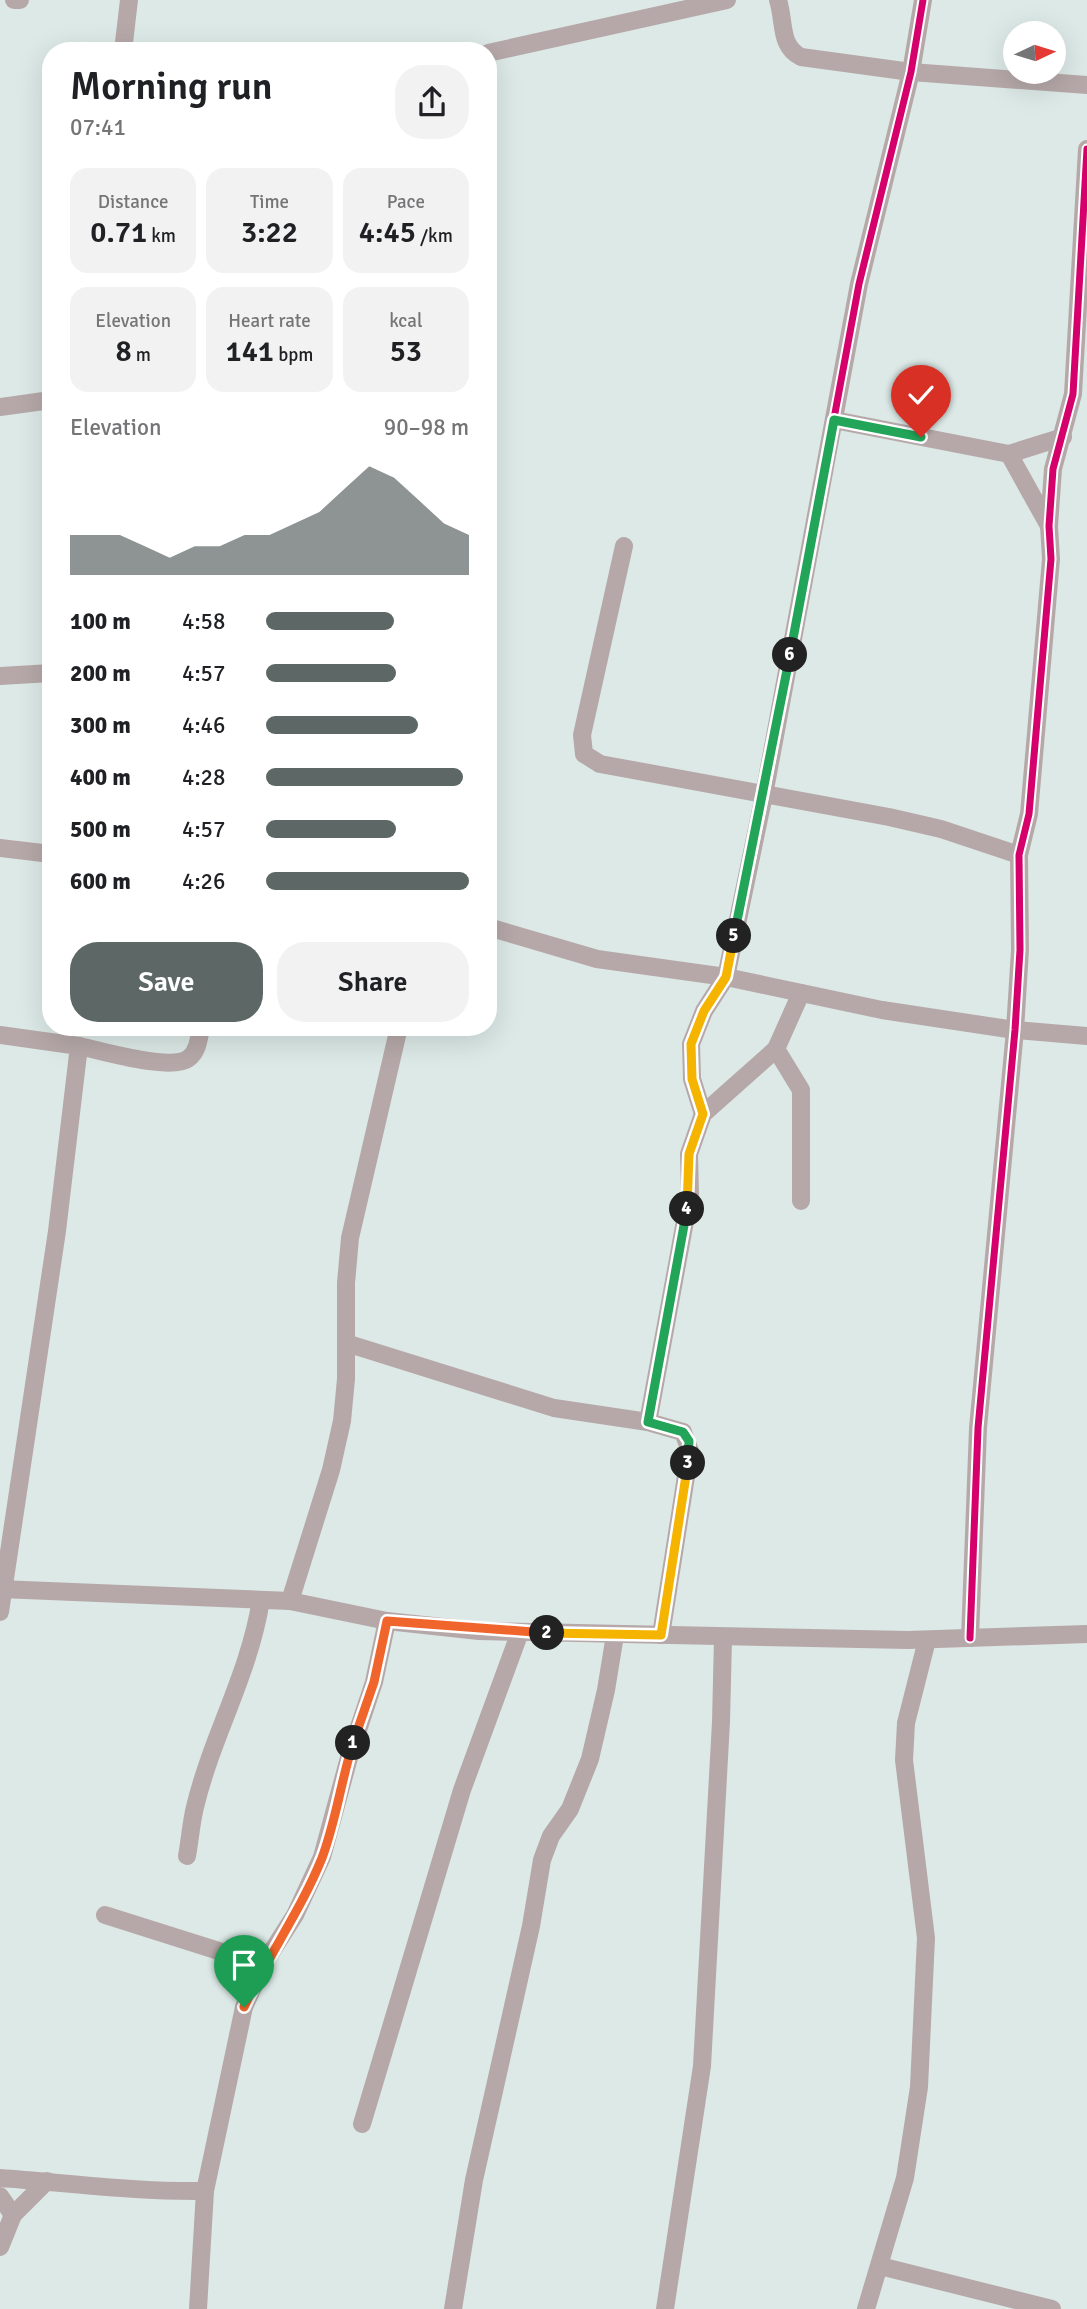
<!DOCTYPE html>
<html lang="en">
<head>
<meta charset="utf-8">
<style>
  :root { --surface:#fff; --page:#f2f2f2; --text:#202124; --muted:#757577; --accent:#5d6866 }
  body { margin:0; font-family:Signika,sans-serif; background:var(--page); color:var(--text); height:100vh; display:flex; flex-direction:column; font-size:26px; white-space:nowrap }
  * { box-sizing:border-box; margin:0 }
  p { font-size:23px; color:var(--muted) }
  .icon { flex:none; width:38px; height:38px; fill:none; stroke:currentColor; stroke-width:2; stroke-linecap:round; stroke-linejoin:round }
  .map { position:relative; flex:1; overflow:hidden }
  .sheet { position:absolute; left:42px; top:42px; width:455px; height:994px; display:flex; flex-direction:column; background:var(--surface); border-radius:28px; box-shadow:0 7px 28px #0002 }
  .sheet>* { flex:none }
  .needle { width:46px; rotate:86deg }
  .controls { position:absolute; left:1003px; top:21px; display:grid; gap:14px }
  .controls a { display:grid; place-items:center; width:63px; height:63px; border-radius:50%; background:var(--surface); box-shadow:0 7px 28px #0002; font-size:35px }
  .pin { position:absolute; display:grid; place-items:center; width:60px; height:60px; color:#fff; margin:-72px -30px; border-radius:50% 50% 50% 0; rotate:-45deg; box-shadow:0 0 7px #0007 }
  .pin .icon { rotate:45deg }
  .km { position:absolute; width:35px; height:35px; margin:-18px; border-radius:50%; background:#222; color:#fff; font-size:19px; line-height:35px; text-align:center }
  .round { display:grid; place-items:center; flex:none; width:74px; height:74px; border-radius:28px; background:var(--page) }
  .overview { display:flex; align-items:center; justify-content:space-between; height:119px; padding:0 28px }
  h1 { font-size:38px; font-weight:600; line-height:52px }
  .figures { display:grid; grid-template-columns:repeat(3,1fr); gap:10px; height:119px; padding:7px 28px }
  .figures div { display:grid; align-content:center; border-radius:18px; background:var(--page); text-align:center }
  .figures b { font-size:30px; font-weight:600 }
  .figures small { font-size:19px; font-weight:400 }
  .figures p { font-size:19px }
  .chart { height:196px; padding:14px 28px }
  .chart p { display:flex; justify-content:space-between }
  .chart svg { width:100%; height:126px; margin-top:7px; fill:var(--accent); opacity:.7 }
  .action { display:flex; gap:14px; margin-top:auto; padding:14px 28px }
  .action a { flex:1; height:80px; border-radius:28px; background:var(--accent); color:#fff; font-size:28px; font-weight:600; line-height:80px; text-align:center }
  .action a+a { background:var(--page); color:var(--text) }
  ul { padding:0 28px; list-style:none; font-size:23px }
  li { display:grid; grid-template-columns:112px 84px 1fr; align-items:center; height:52px }
  li i { height:18px; border-radius:9px; background:var(--accent) }
  .map>svg:first-child { display:block }
  .lines { fill:none; stroke-linecap:round; stroke-linejoin:round }
  .street { stroke:#b6a8a9; stroke-width:18 }
  .cycleway-casing { stroke:#fff; stroke-width:11 }
  .cycleway { stroke:#d6006c; stroke-width:7 }
  .split-1-casing { stroke:#fff; stroke-width:14 }
  .split-2-casing { stroke:#fff; stroke-width:14 }
  .split-3-casing { stroke:#fff; stroke-width:14 }
  .split-4-casing { stroke:#fff; stroke-width:14 }
  .split-5-casing { stroke:#fff; stroke-width:14 }
  .split-6-casing { stroke:#fff; stroke-width:14 }
  .split-7-casing { stroke:#fff; stroke-width:14 }
  .split-1 { stroke:#f0652b; stroke-width:9 }
  .split-2 { stroke:#f0652b; stroke-width:9 }
  .split-3 { stroke:#f5b400; stroke-width:9 }
  .split-4 { stroke:#22a559; stroke-width:9 }
  .split-5 { stroke:#f5b400; stroke-width:9 }
  .split-6 { stroke:#22a559; stroke-width:9 }
  .split-7 { stroke:#22a559; stroke-width:9 }
</style>
</head>
<body>
<div class="map">
<svg width="1087" height="2309" viewBox="0 0 1087 2309">
  <rect width="100%" height="100%" fill="#dce9e6"/>
  <g class="lines">
    <g class="street">
      <path d="M14,0H20"/>
      <path d="M778,0C785,22 779,46 801,57L911,72L1087,85"/>
      <path d="M123,51L129,0"/>
      <path d="M488,53L727,0"/>
      <path d="M0,407L51,400"/>
      <path d="M834,420L1009,454L1063,437"/>
      <path d="M1009,454L1049,526"/>
      <path d="M624,546L582,735L584,754L600,764L889,817L941,829L1019,855"/>
      <path d="M0,676L51,673"/>
      <path d="M0,848L51,854"/>
      <path d="M488,927L597,959L726,977L882,1010L1015,1030L1087,1036"/>
      <path d="M0,1035L79,1046L57,1231L0,1612"/>
      <path d="M79,1046C102,1051 172,1072 189,1058C198,1051 199,1038 201,1027"/>
      <path d="M776,1049L801,1090V1201"/>
      <path d="M703,1114L692,1079L691,1044L704,1011L726,977L764,795L859,284L911,72L923,0"/>
      <path d="M346,1343L554,1408L648,1422"/>
      <path d="M0,1589L290,1601L387,1621L479,1631L908,1640L1087,1634"/>
      <path d="M290,1601L331,1470L342,1421L346,1379V1283L350,1238L399,1027"/>
      <path d="M661,1635L690,1451L683,1432L648,1422L690,1194L689,1154L703,1114L776,1049L801,993"/>
      <path d="M970,1638L978,1428L1015,1030L1020,950L1019,855L1029,814L1051,559L1049,526L1053,469L1073,394L1087,149"/>
      <path d="M187,1856C190,1840 191,1823 195,1807C212,1736 249,1675 261,1600"/>
      <path d="M105,1915L263,1965"/>
      <path d="M362,2124L462,1790L520,1632"/>
      <path d="M0,2178C68,2183 137,2192 205,2191"/>
      <path d="M0,2196L13,2215"/>
      <path d="M0,2247L13,2215L47,2181"/>
      <path d="M880,2266L1052,2309"/>
      <path d="M198,2309L205,2191L244,2007L263,1965L295,1915L322,1857L350,1754L374,1682L387,1621"/>
      <path d="M453,2309L474,2180L531,1926L542,1860L551,1836L570,1809L590,1759L606,1690L615,1635"/>
      <path d="M665,2309L702,2066L721,1722L723,1638"/>
      <path d="M866,2309L905,2178L919,2087L926,1938L904,1760L906,1723L927,1640"/>
    </g>
    <defs>
      <g id="cycleway">
        <path d="M703,1114L692,1079L691,1044L704,1011L726,977L764,795L859,284L911,72L923,0"/>
        <path d="M970,1638L978,1428L1015,1030L1020,950L1019,855L1029,814L1051,559L1049,526L1053,469L1073,394L1087,149"/>
      </g>
    </defs>
    <use href="#cycleway" class="cycleway-casing"/>
    <use href="#cycleway" class="cycleway"/>
  </g>
  <g class="lines">
    <defs>
      <path id="split-1" d="M244,2007C268,1956 301,1910 322,1858C336,1821 341,1781 353,1743"/>
      <path id="split-2" d="M353,1743L374,1682L387,1621L547,1633"/>
      <path id="split-3" d="M547,1633L661,1635L688,1463"/>
      <path id="split-4" d="M687,1209L648,1422L683,1432L689,1441L688,1463"/>
      <path id="split-5" d="M687,1209L689,1154L703,1114L692,1079L691,1044L704,1011L726,977L734,936"/>
      <path id="split-6" d="M734,936L790,655"/>
      <path id="split-7" d="M790,655L834,420L921,437"/>
    </defs>
    <use href="#split-1" class="split-1-casing"/>
    <use href="#split-2" class="split-2-casing"/>
    <use href="#split-3" class="split-3-casing"/>
    <use href="#split-4" class="split-4-casing"/>
    <use href="#split-5" class="split-5-casing"/>
    <use href="#split-6" class="split-6-casing"/>
    <use href="#split-7" class="split-7-casing"/>
    <use href="#split-1" class="split-1"/>
    <use href="#split-2" class="split-2"/>
    <use href="#split-3" class="split-3"/>
    <use href="#split-4" class="split-4"/>
    <use href="#split-5" class="split-5"/>
    <use href="#split-6" class="split-6"/>
    <use href="#split-7" class="split-7"/>
  </g>
</svg>
<div class="controls">
<a><svg class="needle" viewBox="-14 -14 28 28"><path d="M0-13l5 13h-10z" fill="#e53935"/><path d="M0 13l5-13h-10z" fill="#757577"/></svg></a>
</div>
<div class="pin" style="left:244px;top:2007px;background:#1e9e55"><svg class="icon" aria-label="arrive" viewBox="0 0 24 24"><path d="M6 21V4h12l-3 4 3 4H6"/></svg></div>
<div class="pin" style="left:921px;top:437px;background:#d93025"><svg class="icon" aria-label="check" viewBox="0 0 24 24"><path d="M5 12l5 5 9-10"/></svg></div>
<b class="km" style="left:353px;top:1743px">1</b>
<b class="km" style="left:547px;top:1633px">2</b>
<b class="km" style="left:688px;top:1463px">3</b>
<b class="km" style="left:687px;top:1209px">4</b>
<b class="km" style="left:734px;top:936px">5</b>
<b class="km" style="left:790px;top:655px">6</b>
<section class="sheet">
<div class="overview"><div><h1>Morning run</h1><p>07:41</p></div><a class="round"><svg class="icon" aria-label="share" viewBox="0 0 24 24"><path d="M12 15V3M7 8l5-5 5 5M5 13v7h14v-7"/></svg></a></div>
<div class="figures">
<div><p>Distance</p><b>0.71<small> km</small></b></div>
<div><p>Time</p><b>3:22</b></div>
<div><p>Pace</p><b>4:45<small> /km</small></b></div>
</div>
<div class="figures">
<div><p>Elevation</p><b>8<small> m</small></b></div>
<div><p>Heart rate</p><b>141<small> bpm</small></b></div>
<div><p>kcal</p><b>53</b></div>
</div>
<div class="chart"><p><span>Elevation</span>90–98 m</p>
<svg viewBox="0 0 160 44" preserveAspectRatio="none"><path d="M0 44V30L10 30L20 30L30 34L40 38L50 34L60 34L70 30L80 30L90 26L100 22L110 14L120 6L130 10L140 18L150 26L160 30V44z"/></svg>
</div>
<ul>
<li><b>100 m</b>4:58<i style="width:63%"></i></li>
<li><b>200 m</b>4:57<i style="width:64%"></i></li>
<li><b>300 m</b>4:46<i style="width:75%"></i></li>
<li><b>400 m</b>4:28<i style="width:97%"></i></li>
<li><b>500 m</b>4:57<i style="width:64%"></i></li>
<li><b>600 m</b>4:26<i style="width:100%"></i></li>
</ul>
<div class="action"><a>Save</a><a>Share</a></div>
</section>
</div>
</body>
</html>
